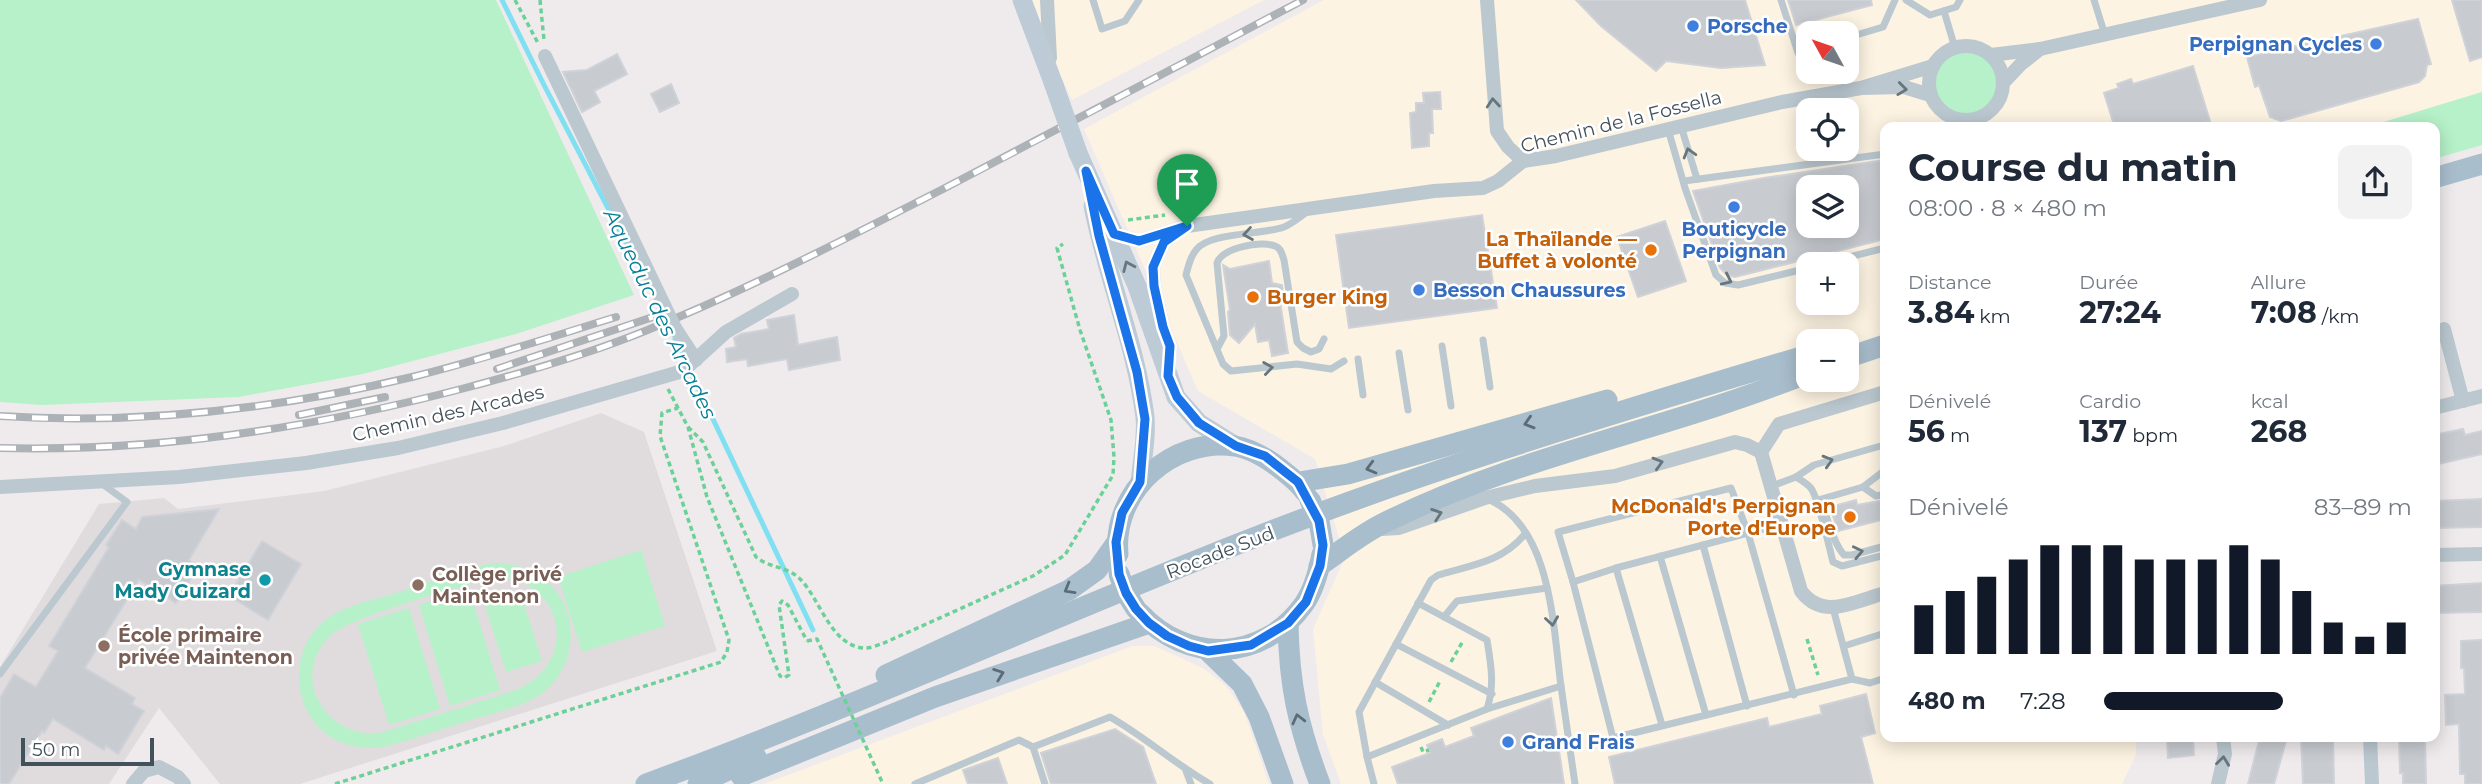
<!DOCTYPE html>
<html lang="fr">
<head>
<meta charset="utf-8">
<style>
  :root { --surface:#fff; --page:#f2f2f3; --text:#1f2937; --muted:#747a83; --accent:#111827 }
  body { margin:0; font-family:Montserrat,sans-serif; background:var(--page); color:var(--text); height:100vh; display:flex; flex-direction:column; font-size:26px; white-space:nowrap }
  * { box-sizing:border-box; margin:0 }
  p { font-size:23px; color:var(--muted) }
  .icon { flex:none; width:38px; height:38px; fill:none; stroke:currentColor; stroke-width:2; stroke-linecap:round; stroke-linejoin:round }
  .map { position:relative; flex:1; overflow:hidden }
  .side { position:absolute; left:1880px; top:122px; width:560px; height:620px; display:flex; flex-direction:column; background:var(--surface); border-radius:14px; box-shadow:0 4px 18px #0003 }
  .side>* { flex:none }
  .needle { width:46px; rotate:310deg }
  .controls { position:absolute; left:1796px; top:21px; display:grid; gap:14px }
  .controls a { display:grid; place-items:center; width:63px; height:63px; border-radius:14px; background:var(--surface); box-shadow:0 4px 18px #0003; font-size:35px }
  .scale { position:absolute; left:21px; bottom:18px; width:133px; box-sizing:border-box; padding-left:7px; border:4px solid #43515a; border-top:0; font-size:19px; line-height:24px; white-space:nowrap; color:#43515a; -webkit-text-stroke:5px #fff; paint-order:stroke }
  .pin { position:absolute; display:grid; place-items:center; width:60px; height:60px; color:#fff; margin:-72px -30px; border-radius:50% 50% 50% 0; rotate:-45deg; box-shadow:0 0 7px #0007 }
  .pin .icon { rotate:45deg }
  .round { display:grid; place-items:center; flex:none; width:74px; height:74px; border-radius:14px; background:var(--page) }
  .overview { display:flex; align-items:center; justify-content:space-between; height:119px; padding:0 28px }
  h1 { font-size:38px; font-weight:700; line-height:52px }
  .figures { display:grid; grid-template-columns:repeat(3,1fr); gap:10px; height:119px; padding:7px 28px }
  .figures div { display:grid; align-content:center }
  .figures b { font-size:30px; font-weight:700 }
  .figures small { font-size:19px; font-weight:400 }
  .figures p { font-size:19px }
  .chart { height:196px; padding:14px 28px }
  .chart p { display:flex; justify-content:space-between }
  .chart svg { width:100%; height:126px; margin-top:7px; stroke:var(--accent); stroke-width:6 }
  ul { padding:0 28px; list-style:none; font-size:23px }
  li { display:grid; grid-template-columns:112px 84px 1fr; align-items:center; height:52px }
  li i { height:18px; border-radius:9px; background:var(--accent) }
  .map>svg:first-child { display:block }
  .commercial { fill:#fdf3e2; fill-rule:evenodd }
  .education { fill:#e0dcde }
  .green { fill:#b6f1c9; fill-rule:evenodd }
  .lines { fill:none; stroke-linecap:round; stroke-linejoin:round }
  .stream { stroke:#80e0f1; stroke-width:5 }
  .building { fill:#c8ccd1; stroke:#cfd2d8; stroke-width:2; fill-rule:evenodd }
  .path { stroke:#6cd199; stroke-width:3.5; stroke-dasharray:5 3.5; stroke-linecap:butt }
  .service { stroke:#bbc8d0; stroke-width:7 }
  .minor { stroke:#bbc8d0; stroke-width:14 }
  .secondary { stroke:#bdcbd7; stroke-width:19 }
  .primary { stroke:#a9becd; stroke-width:21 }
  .rail-casing { stroke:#adb2b7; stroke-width:8 }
  .rail { stroke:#fff; stroke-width:5; stroke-dasharray:16; stroke-linecap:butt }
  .path-bridge { stroke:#6cd199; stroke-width:3.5; stroke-dasharray:5 3.5; stroke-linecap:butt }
  .minor-bridge { stroke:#bbc8d0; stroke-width:14 }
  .secondary-bridge { stroke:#bdcbd7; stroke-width:19 }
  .primary-bridge { stroke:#a9becd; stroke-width:21 }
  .oneway { stroke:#67757d }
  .oneway2 { stroke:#687680 }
  .oneway3 { stroke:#5c6c77 }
  .route-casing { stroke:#fff; stroke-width:14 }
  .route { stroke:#1a73e8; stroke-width:9 }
  .shop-dot { fill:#3f7fe0; stroke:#fff; stroke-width:2.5 }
  .food-dot { fill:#e8710a; stroke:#fff; stroke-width:2.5 }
  .culture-dot { fill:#0f9aa8; stroke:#fff; stroke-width:2.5 }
  .education-dot { fill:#8d6e63; stroke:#fff; stroke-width:2.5 }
  .labels { text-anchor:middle; stroke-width:5; stroke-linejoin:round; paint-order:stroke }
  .shop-label { font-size:19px; font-weight:bold; fill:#366cbe; stroke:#fff; text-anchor:start }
  .street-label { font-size:19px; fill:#43515a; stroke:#fff }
  .food-label { font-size:19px; font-weight:bold; fill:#c56008; stroke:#fff; text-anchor:end }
  .culture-label { font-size:19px; font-weight:bold; fill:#0d838f; stroke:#fff; text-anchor:end }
  .education-label { font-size:19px; font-weight:bold; fill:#785e54; stroke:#fff; text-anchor:start }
  .water-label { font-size:21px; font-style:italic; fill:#058096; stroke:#fff }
</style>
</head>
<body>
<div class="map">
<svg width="2482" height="784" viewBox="0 0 2482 784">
  <rect width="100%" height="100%" fill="#efebec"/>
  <g class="commercial">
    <path d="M1024,0H1264L1072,100Z"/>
    <path d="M1324,0H2482V92L2364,128H1885V737H2136V755L2122,784H1341L1323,735L1313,629L1345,557L1315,459L1198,391L1084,129ZM1808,33H1846V72H1808ZM1808,110H1846V149H1808ZM1808,187H1846V226H1808ZM1808,264H1846V303H1808ZM1808,341H1846V380H1808Z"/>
    <path d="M1133,646H1154L1203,668L1226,686L1244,712L1269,784H764Z"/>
  </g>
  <path class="education" d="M601,413L644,432L717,651L300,784H220L159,708L109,784H0V667L99,504L164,498L178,509L324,491L504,446Z"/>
  <g class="green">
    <path d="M0,0H496L634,295L516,334L363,374L239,397L42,405L0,402Z"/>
    <circle cx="1966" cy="83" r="37"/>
    <path d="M2482,92V145L2434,159V128H2364Z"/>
    <path d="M641,550L665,626L582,652L558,577Z"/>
    <path d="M492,563C520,563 545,572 560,597C579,626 572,668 546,690C526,707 495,712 471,720C440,729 410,741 378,748C364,748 349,747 336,740C292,717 286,653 324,621C344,605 374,600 399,592C429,582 460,570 492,563ZM504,577C568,588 576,665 516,690L377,734C322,735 289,674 332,634C348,619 481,578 504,577Z"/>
    <path d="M469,589L500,690L450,706L419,605Z"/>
    <path d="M520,591L542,661L506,672L484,602Z"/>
    <path d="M409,608L440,709L389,725L358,624Z"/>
  </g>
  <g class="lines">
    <g class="stream">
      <path d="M502,0L544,85L636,262"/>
      <path d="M675,339L813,630"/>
    </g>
  </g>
  <g class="building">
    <path d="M1576,0H1745L1765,65L1721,68L1666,61L1656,71L1601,26Z"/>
    <path d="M1788,0H1871L1872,5L1796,25Z"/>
    <path d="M2452,0H2482V57L2470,61Z"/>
    <path d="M2418,19L2431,64L2427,65L2425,76L2419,82L2281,121L2270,117L2259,85L2255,87L2247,57Z"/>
    <path d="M617,54L627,74L594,91L600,102L582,112L563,72L587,70Z"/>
    <path d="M2193,66L2210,121L2189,128H2115L2104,93L2119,88L2117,84L2131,79L2133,84Z"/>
    <path d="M671,84L679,103L660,112L651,94Z"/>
    <path d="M1440,92L1441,109H1432L1433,133H1429V146L1412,148L1410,113L1416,112V103H1424L1423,93Z"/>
    <path d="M1885,160V239L1735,277L1727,275L1720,268L1693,191L1764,178ZM1808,187H1846V226H1808Z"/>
    <path d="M1482,215L1497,308L1349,328L1336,235Z"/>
    <path d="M1665,221L1686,281L1638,297L1617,237Z"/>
    <path d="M1269,261L1272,283L1282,285L1283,294L1280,302L1288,353L1272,356L1269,340L1258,342L1255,324L1239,343L1230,335L1228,312L1230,310L1223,265L1230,269Z"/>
    <path d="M794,315L798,345L837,337L840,360L789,370L787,359L748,366L747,359L727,362L726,349L736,347L734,338L741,334L769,329L767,320Z"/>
    <path d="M2463,429L2465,435L2482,431V454L2434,465V435Z"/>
    <path d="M2482,499V527L2434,528V501Z"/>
    <path d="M1856,500L1857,505L1885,500V519L1838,531L1830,507Z"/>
    <path d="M219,509L189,560L198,567L176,603L139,580L85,668L135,698L132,704L144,711L118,754L106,746L104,750L53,719L44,733L42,731L9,784H0V698L14,674L36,687L58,651L49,646L109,547L106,545L122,520L136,529L142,517Z"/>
    <path d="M262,541L301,564L268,620L229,596Z"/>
    <path d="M2482,583V612L2434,613V586Z"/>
    <path d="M2482,640V784H2465V774H2460L2459,724L2446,725L2445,695L2465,694L2464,668H2461V641Z"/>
    <path d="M1866,694L1875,733L1861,737L1873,784H1615L1609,757L1767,718L1769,727L1822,714L1820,706Z"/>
    <path d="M1551,698L1564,784H1398L1392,767L1430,753L1427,745L1442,739L1445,747L1474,736L1471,728Z"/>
    <path d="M1115,729L1143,747L1156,784H1051L1041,753Z"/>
    <path d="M2167,737H2193L2194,755L2168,758Z"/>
    <path d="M2260,737H2287L2274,784H2248Z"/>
    <path d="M2301,737H2333L2334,784H2303Z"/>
    <path d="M2399,737H2425L2426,784H2403V773H2400Z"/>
    <path d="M998,758L1007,784H968L963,770Z"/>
  </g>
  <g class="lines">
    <g class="path">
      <path d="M515,0L539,45"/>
      <path d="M540,0L544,40"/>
      <path d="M1128,220L1165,215"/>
      <path d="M668,389L688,427L707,497L780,676L784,678L789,675L779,605L782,601L788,605L807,641"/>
      <path d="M688,427L703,442L756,557C769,568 786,566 799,578C819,596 830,645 863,648C869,649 878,645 884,643L1033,576L1065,555L1113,475L1114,457L1111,420L1080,330L1057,248L1063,244"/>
      <path d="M1807,639L1818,675"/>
      <path d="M1451,662L1463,641"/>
      <path d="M1429,702L1440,681"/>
      <path d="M1421,747L1423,752L1429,750"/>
      <path d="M335,784L721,662L727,652L729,640L660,436L662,413L678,408"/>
    </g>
    <g class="service">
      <path d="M1093,0L1102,29L1125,21L1139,0"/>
      <path d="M1781,0L1798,53L1808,50"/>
      <path d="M1906,0L1930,15L1956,7L1960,0"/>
      <path d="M2094,0L2105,35"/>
      <path d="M1944,11L1955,48"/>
      <path d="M1846,38L1883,27L1895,0"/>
      <path d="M1681,126L1697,179"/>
      <path d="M1668,129L1685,188L1716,275L1725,283L1738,285L1808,268"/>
      <path d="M1684,181L1885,154"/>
      <path d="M1307,212C1300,217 1292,224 1284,227C1262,235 1209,232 1196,250C1190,257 1188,267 1186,275L1223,364L1231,371L1297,364L1331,369L1344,361"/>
      <path d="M1821,264L1885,248"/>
      <path d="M1483,340L1490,387"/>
      <path d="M1442,346L1451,406"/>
      <path d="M1217,349L1224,336L1217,263C1222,248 1261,240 1275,246C1281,248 1282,254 1284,260L1297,342L1303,348L1311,352L1319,349L1324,339"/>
      <path d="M1399,353L1408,410"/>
      <path d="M1358,359L1363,395"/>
      <path d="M1885,470L1863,487L1818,500C1830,517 1831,541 1844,555H1852L1885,546"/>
      <path d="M1796,477C1801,480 1806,483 1810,487C1818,495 1829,547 1833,562L1842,566L1885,555"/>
      <path d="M1772,486L1796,477L1814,465L1884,445L1885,448"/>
      <path d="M1863,487L1876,496L1885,494"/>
      <path d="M1782,524L1616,568L1573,582L1613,738L1852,679L1833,608"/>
      <path d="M1703,545L1747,706"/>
      <path d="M1660,556L1706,715"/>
      <path d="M1616,568L1662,725"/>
      <path d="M1573,582L1558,532L1731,488L1748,533L1794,695"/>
      <path d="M1444,617L1457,601L1547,588"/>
      <path d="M1396,644L1492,694"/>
      <path d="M1844,646L1885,633"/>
      <path d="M0,674L127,502L101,483"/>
      <path d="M1852,679L1870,683L1885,678"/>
      <path d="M1375,682L1448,725"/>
      <path d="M1561,686L1575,784"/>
      <path d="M1487,709L1561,686C1553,627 1552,529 1490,500"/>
      <path d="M1033,747L1045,784"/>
      <path d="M1367,757L1359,712L1431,580L1438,575C1472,565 1502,562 1525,534"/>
      <path d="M1186,771L1191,784"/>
      <path d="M915,784L1019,740L1033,747L1110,717C1145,737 1175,764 1210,784"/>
      <path d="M1374,784L1367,757L1487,709C1495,685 1491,665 1487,640L1418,603"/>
    </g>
    <g class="minor">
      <path d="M1047,0L1050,58"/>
      <path d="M1487,0L1497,131L1508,147L1523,161"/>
      <circle cx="1966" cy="83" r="37"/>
      <path d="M2040,49L2260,0"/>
      <path d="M1991,55L2040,49L2021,64L2003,83"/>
      <path d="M545,56L664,305"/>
      <path d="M1930,95L1904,87L1861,88L1933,66"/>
      <path d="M1114,234L1139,241L1187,226L1434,191L1483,188L1498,181L1523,161L1556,156L1782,102L1861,88"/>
      <path d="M675,328L696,360"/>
      <path d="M2444,329L2463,401"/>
      <path d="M1168,368L1170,346L1163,327L1154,286L1153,267L1164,242L1178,232"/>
      <path d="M2434,408L2482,396"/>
      <path d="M1761,452L1801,591C1823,621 1855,601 1885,593"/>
      <path d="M1761,452L1779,424L1885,392"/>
      <path d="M0,487L179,477L306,463L398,448L503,423L683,371L726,332L792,294"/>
      <path d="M1381,529L1399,528L1485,498L1535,486L1615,476L1735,442L1747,445L1761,452"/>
      <path d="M2434,555L2482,554"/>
      <path d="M2370,737L2372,784"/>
      <path d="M133,784L144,771L159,767L178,777L184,784"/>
      <path d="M2218,784L2225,754L2223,737"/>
    </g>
    <g class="secondary">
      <path d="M1022,0L1054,85"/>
      <path d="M1078,153L1137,286L1176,397L1199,423L1236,446"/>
      <path d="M1093,206C1107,277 1136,345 1145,417C1147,438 1142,461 1140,482"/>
    </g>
    <g class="primary">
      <path d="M2434,178L2482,164"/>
      <path d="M1846,358L1885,345"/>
      <path d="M1299,482L1348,474L1607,400"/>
      <path d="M1118,554C1112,491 1172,437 1235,446C1253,449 1268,459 1282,470C1291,477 1299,483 1305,492"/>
      <path d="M1319,566C1341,551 1362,533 1386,522C1520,455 1670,429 1808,373"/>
      <path d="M1140,613C1187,664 1263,662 1304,604C1313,591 1319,570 1322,554"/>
      <path d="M1288,623C1289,685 1298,726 1320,784"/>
      <path d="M1208,651L1242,684L1259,717L1283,784"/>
      <path d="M886,675L1069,590L1097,570L1117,542"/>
      <path d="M741,776L935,697L1149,623"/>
      <path d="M646,784C829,717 1007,637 1188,564C1390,481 1599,417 1808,355"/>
      <path d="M698,784L756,757"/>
    </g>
    <defs>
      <g id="rail">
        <path d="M497,369L653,317"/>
        <path d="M299,415L385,397"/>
        <path d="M0,416C138,425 277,409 412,377C481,360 548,338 616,317"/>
        <path d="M0,448C157,452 313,428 465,388C526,372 586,355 645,331C747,290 845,239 943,189C1063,127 1183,63 1303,0"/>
      </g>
    </defs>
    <use href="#rail" class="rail-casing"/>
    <use href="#rail" class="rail"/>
    <path class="path-bridge" d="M807,641L817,639L883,784"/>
    <path class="minor-bridge" d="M664,305L675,328"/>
    <path class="secondary-bridge" d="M1054,85L1078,153"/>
    <g class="primary-bridge">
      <path d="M1310,500L1319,521L1323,545"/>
      <path d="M1119,574L1126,593L1136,609"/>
    </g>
  </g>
  <defs><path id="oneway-chevron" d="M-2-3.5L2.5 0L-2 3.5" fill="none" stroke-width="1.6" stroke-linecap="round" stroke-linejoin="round" transform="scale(1.75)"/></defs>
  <g class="oneway">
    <use href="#oneway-chevron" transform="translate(1902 89) rotate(7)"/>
    <use href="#oneway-chevron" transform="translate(1493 103) rotate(-95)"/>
    <use href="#oneway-chevron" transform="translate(1689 153) rotate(-106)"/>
    <use href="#oneway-chevron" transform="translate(1248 234) rotate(171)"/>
    <use href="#oneway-chevron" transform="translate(1727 280) rotate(25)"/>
    <use href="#oneway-chevron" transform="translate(1268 368) rotate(-8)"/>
    <use href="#oneway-chevron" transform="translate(1828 461) rotate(-16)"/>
    <use href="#oneway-chevron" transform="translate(1658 463) rotate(-16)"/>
    <use href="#oneway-chevron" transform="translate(1437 514) rotate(-19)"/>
    <use href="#oneway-chevron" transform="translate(1858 552) rotate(-12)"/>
    <use href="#oneway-chevron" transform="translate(1552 621) rotate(82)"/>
    <use href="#oneway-chevron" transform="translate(2223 761) rotate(-83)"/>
  </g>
  <use class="oneway2" href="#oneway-chevron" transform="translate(1128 266) rotate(-114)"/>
  <g class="oneway3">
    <use href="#oneway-chevron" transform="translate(1529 423) rotate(163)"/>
    <use href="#oneway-chevron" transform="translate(1371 468) rotate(165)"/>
    <use href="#oneway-chevron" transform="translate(1069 589) rotate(150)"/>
    <use href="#oneway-chevron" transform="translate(999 674) rotate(-20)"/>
    <use href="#oneway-chevron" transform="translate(1298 719) rotate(-104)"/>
  </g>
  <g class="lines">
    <defs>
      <path id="route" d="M1086,171L1114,234L1139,241L1187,226L1164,242L1153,267L1154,286L1163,327L1170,346L1168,376L1177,397L1199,423L1236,446L1265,456L1298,482L1319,521L1323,545L1320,566L1306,602L1288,623L1251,645L1208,651L1189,646L1167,636L1149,623L1136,609L1126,593L1119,574L1116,542L1122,513L1140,482L1145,419L1137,372L1099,236Z"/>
    </defs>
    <use href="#route" class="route-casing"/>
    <use href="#route" class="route"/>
  </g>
  <g class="shop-dot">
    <circle cx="1693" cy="26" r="7"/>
    <circle cx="2376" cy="44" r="7"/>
    <circle cx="1734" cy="207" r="7"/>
    <circle cx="1419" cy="290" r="7"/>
    <circle cx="1508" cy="742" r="7"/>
  </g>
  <g class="food-dot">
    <circle cx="1651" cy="250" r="7"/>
    <circle cx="1253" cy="297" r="7"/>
    <circle cx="1850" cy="517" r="7"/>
  </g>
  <circle class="culture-dot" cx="265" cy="580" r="7"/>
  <g class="education-dot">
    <circle cx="418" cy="585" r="7"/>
    <circle cx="104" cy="646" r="7"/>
  </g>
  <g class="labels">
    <g class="shop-label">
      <text x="1707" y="33">Porsche</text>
      <text x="2362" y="51" text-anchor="end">Perpignan Cycles</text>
      <text x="1734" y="236" text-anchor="middle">Bouticycle<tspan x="1734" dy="22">Perpignan</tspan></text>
      <text x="1433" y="297">Besson Chaussures</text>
      <text x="1522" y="749">Grand Frais</text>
    </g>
    <g class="street-label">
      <text transform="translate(1621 121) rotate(-14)" y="7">Chemin de la Fossella</text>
      <text transform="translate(448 413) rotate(-13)" y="7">Chemin des Arcades</text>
      <text transform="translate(1220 552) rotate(-21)" y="7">Rocade Sud</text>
    </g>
    <g class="food-label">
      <text x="1637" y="246">La Thaïlande —<tspan x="1637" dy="22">Buffet à volonté</tspan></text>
      <text x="1267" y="304" text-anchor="start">Burger King</text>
      <text x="1836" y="513">McDonald's Perpignan<tspan x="1836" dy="22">Porte d'Europe</tspan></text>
    </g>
    <g class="culture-label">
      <text x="251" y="576">Gymnase<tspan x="251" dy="22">Mady Guizard</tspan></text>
    </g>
    <g class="education-label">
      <text x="432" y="581">Collège privé<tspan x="432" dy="22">Maintenon</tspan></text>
      <text x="118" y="642">École primaire<tspan x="118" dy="22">privée Maintenon</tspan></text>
    </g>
    <g class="water-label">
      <text transform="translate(660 314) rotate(64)" y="7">Aqueduc des Arcades</text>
    </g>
  </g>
</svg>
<div class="controls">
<a><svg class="needle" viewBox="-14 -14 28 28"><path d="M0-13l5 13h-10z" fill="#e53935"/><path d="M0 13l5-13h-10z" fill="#747a83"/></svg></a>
<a><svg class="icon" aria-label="locate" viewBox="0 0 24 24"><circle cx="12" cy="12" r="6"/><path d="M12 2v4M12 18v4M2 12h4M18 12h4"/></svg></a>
<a><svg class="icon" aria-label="layers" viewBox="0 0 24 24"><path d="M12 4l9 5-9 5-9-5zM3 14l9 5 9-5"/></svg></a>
<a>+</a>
<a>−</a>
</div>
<div class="scale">50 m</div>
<div class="pin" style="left:1187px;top:226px;background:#1e9e55"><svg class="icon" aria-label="arrive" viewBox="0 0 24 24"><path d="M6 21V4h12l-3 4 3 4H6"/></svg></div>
<section class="side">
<div class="overview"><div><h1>Course du matin</h1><p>08:00 · 8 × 480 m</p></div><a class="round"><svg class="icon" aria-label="share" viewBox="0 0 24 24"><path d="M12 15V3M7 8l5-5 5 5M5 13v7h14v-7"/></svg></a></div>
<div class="figures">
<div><p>Distance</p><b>3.84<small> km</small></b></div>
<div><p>Durée</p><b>27:24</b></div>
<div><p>Allure</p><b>7:08<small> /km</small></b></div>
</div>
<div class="figures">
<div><p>Dénivelé</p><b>56<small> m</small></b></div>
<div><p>Cardio</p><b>137<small> bpm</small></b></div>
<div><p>kcal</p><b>268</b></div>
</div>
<div class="chart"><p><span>Dénivelé</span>83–89 m</p>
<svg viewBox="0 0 160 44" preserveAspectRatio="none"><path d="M5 44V27M15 44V22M25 44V17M35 44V11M45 44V6M55 44V6M65 44V6M75 44V11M85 44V11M95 44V11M105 44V6M115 44V11M125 44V22M135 44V33M145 44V38M155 44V33"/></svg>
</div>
<ul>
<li><b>480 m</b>7:28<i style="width:58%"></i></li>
</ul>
</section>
</div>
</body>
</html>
